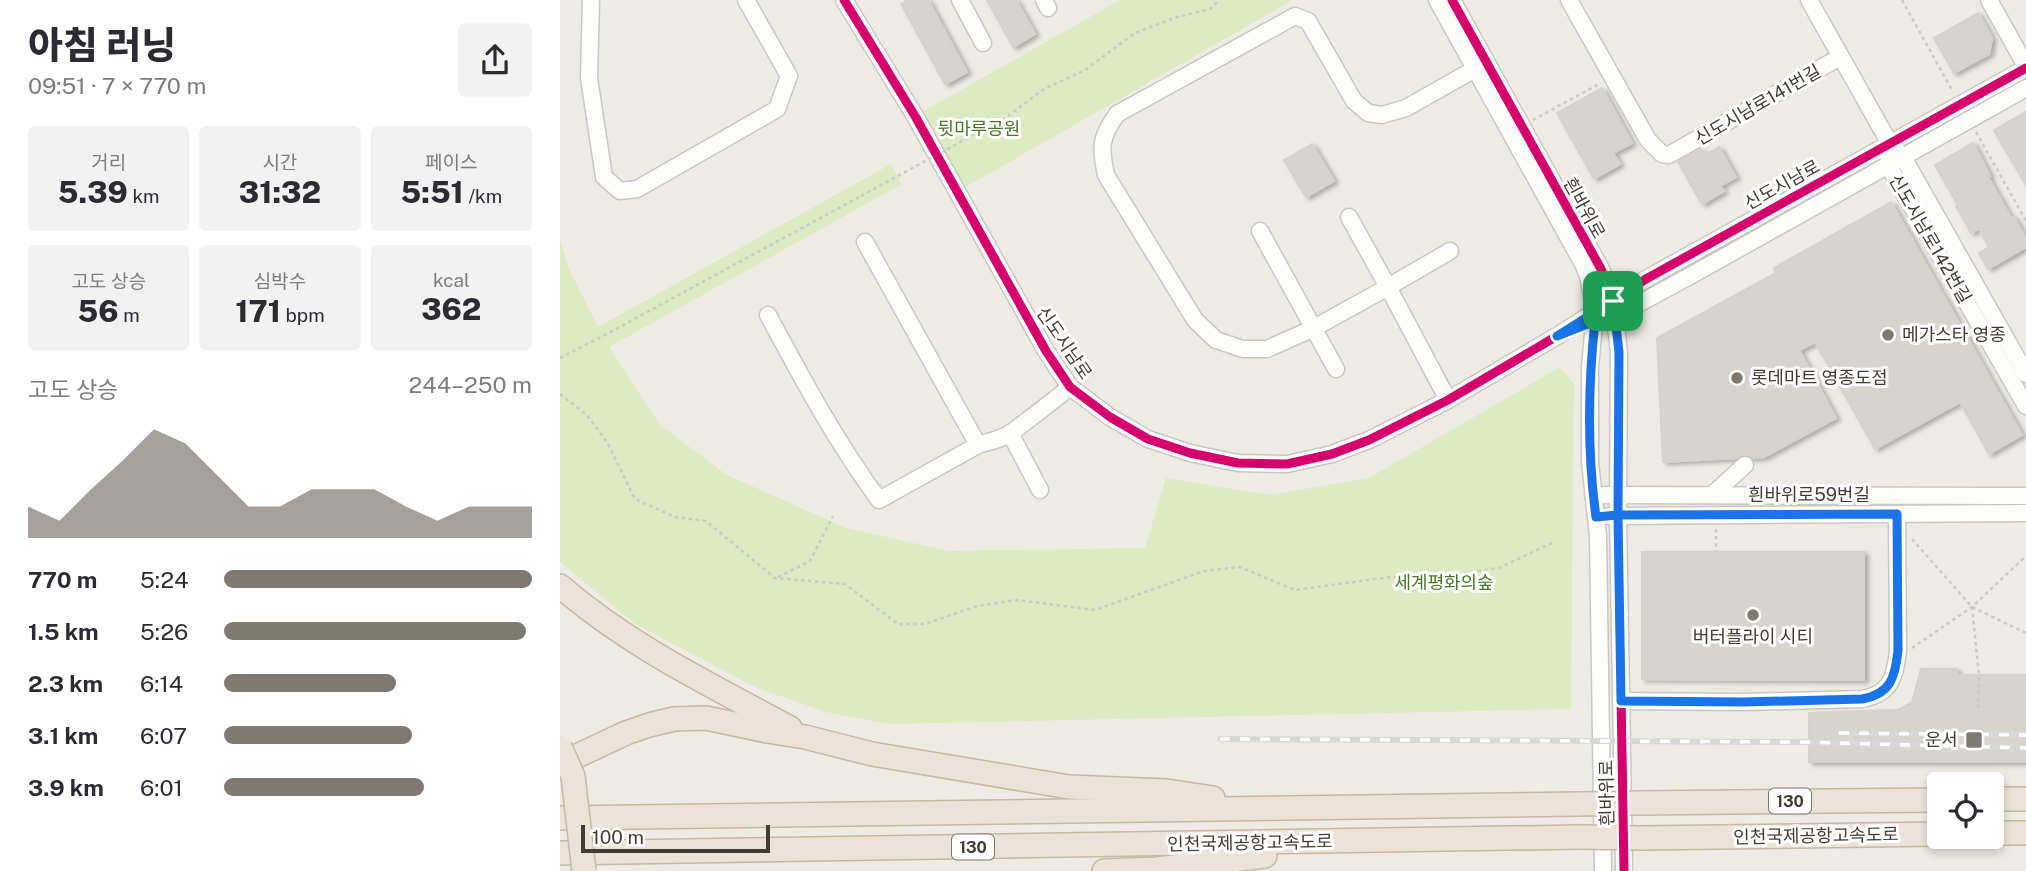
<!DOCTYPE html>
<html lang="ko">
<head>
<meta charset="utf-8">
<style>
  :root { --surface:#fff; --page:#f2f2f3; --text:#2b2b33; --muted:#7c7c81; --accent:#7f7970 }
  body { margin:0; font-family:"Public Sans","Noto Sans KR",sans-serif; background:var(--page); color:var(--text); height:100vh; display:flex; flex-direction:column; font-size:26px; white-space:nowrap }
  * { box-sizing:border-box; margin:0 }
  p { font-size:23px; color:var(--muted) }
  .icon { flex:none; width:38px; height:38px; fill:none; stroke:currentColor; stroke-width:2; stroke-linecap:round; stroke-linejoin:round }
  .map { position:relative; flex:1; overflow:hidden }
  .panel { display:flex; flex-direction:column; background:var(--surface); width:560px }
  .panel>* { flex:none }
  .tools { position:absolute; left:1367px; top:772px; display:grid; gap:14px }
  .tools a { display:grid; place-items:center; width:77px; height:77px; border-radius:7px; background:var(--surface); box-shadow:0 4px 10px #0003; font-size:35px }
  .scale { position:absolute; left:21px; bottom:18px; width:189px; box-sizing:border-box; padding-left:7px; border:4px solid #433c31; border-top:0; font-size:19px; line-height:24px; white-space:nowrap; color:#433c31; -webkit-text-stroke:5px #fff; paint-order:stroke }
  .pin { position:absolute; display:grid; place-items:center; width:60px; height:60px; color:#fff; margin:-30px; border-radius:14px; box-shadow:0 4px 10px #0006 }
  .round { display:grid; place-items:center; flex:none; width:74px; height:74px; border-radius:7px; background:var(--page) }
  .head { display:flex; align-items:center; justify-content:space-between; height:119px; padding:0 28px }
  h1 { font-size:38px; font-weight:800; line-height:52px }
  .stats { display:grid; grid-template-columns:repeat(3,1fr); gap:10px; height:119px; padding:7px 28px }
  .stats div { display:grid; align-content:center; border-radius:7px; background:var(--page); text-align:center }
  .stats b { font-size:30px; font-weight:800 }
  .stats small { font-size:19px; font-weight:400 }
  .stats p { font-size:19px }
  .chart { height:196px; padding:14px 28px }
  .chart p { display:flex; justify-content:space-between }
  .chart svg { width:100%; height:126px; margin-top:7px; fill:var(--accent); opacity:.7 }
  ul { padding:0 28px; list-style:none; font-size:23px }
  li { display:grid; grid-template-columns:112px 84px 1fr; align-items:center; height:52px }
  li i { height:18px; border-radius:9px; background:var(--accent) }
  main { display:flex; flex:1; min-height:0 }
  .map>svg:first-child { display:block }
  .green { fill:#dcebc2 }
  .building { fill:#d7d4cd; stroke:#d6d2cb; stroke-width:2; filter:url(#shadow) }
  .lines { fill:none; stroke-linecap:round; stroke-linejoin:round }
  .minor-casing { stroke:#cac7c1; stroke-width:19 }
  .highway-casing { stroke:#c8b89e; stroke-width:26 }
  .path { stroke:#cccac5; stroke-width:2.5; stroke-dasharray:3.5 3.5; stroke-linecap:butt }
  .minor { stroke:#fcfcfb; stroke-width:16 }
  .highway { stroke:#ebe3d7; stroke-width:23 }
  .rail-casing { stroke:#d7d7d6; stroke-width:6 }
  .rail { stroke:#fff; stroke-width:3.5; stroke-dasharray:10; stroke-linecap:butt }
  .highway-bridge-casing { stroke:#c8b89e; stroke-width:26; stroke-linecap:butt }
  .path-bridge { stroke:#cccac5; stroke-width:2.5; stroke-dasharray:3.5 3.5; stroke-linecap:butt }
  .highway-bridge { stroke:#ebe3d7; stroke-width:23 }
  .cycleway-casing { stroke:#fff; stroke-width:13 }
  .cycleway { stroke:#d6006c; stroke-width:9 }
  .route-casing { stroke:#fff; stroke-width:14 }
  .route { stroke:#1a73e8; stroke-width:9 }
  .poi-dot { fill:#7f7970; stroke:#fff; stroke-width:2.5 }
  .labels { text-anchor:middle; stroke-width:6; stroke-linejoin:round; paint-order:stroke }
  .shield { fill:#fff; stroke:#7b766f; stroke-width:2 }
  .shield-label { font-size:16px; font-weight:bold; fill:#433c31 }
  .street-label { font-size:18px; fill:#433c31; stroke:#fff }
  .park-label { font-size:18px; fill:#447921; stroke:#fff }
  .poi-label { font-size:18px; fill:#433c31; stroke:#fff; text-anchor:start }
</style>
</head>
<body>
<main>
<section class="panel">
<div class="head"><div><h1>아침 러닝</h1><p>09:51 · 7 × 770 m</p></div><a class="round"><svg class="icon" aria-label="share" viewBox="0 0 24 24"><path d="M12 15V3M7 8l5-5 5 5M5 13v7h14v-7"/></svg></a></div>
<div class="stats">
<div><p>거리</p><b>5.39<small> km</small></b></div>
<div><p>시간</p><b>31:32</b></div>
<div><p>페이스</p><b>5:51<small> /km</small></b></div>
</div>
<div class="stats">
<div><p>고도 상승</p><b>56<small> m</small></b></div>
<div><p>심박수</p><b>171<small> bpm</small></b></div>
<div><p>kcal</p><b>362</b></div>
</div>
<div class="chart"><p><span>고도 상승</span>244–250 m</p>
<svg viewBox="0 0 160 44" preserveAspectRatio="none"><path d="M0 44V33L10 38L20 27L30 17L40 6L50 11L60 22L70 33L80 33L90 27L100 27L110 27L120 33L130 38L140 33L150 33L160 33V44z"/></svg>
</div>
<ul>
<li><b>770 m</b>5:24<i style="width:100%"></i></li>
<li><b>1.5 km</b>5:26<i style="width:98%"></i></li>
<li><b>2.3 km</b>6:14<i style="width:56%"></i></li>
<li><b>3.1 km</b>6:07<i style="width:61%"></i></li>
<li><b>3.9 km</b>6:01<i style="width:65%"></i></li>
</ul>
</section>
<div class="map">
<svg width="1466" height="871" viewBox="0 0 1466 871">
  <defs>
    <filter id="shadow"><feDropShadow dx="4" dy="2.5" stdDeviation="2" flood-color="#0004"/></filter>
  </defs>
  <rect width="100%" height="100%" fill="#eeebe5"/>
  <g class="green">
    <path d="M560,0H733L397,192L355,116Z"/>
    <path d="M331,164L342,184L49,347L100,425L167,475L286,528L389,551L585,548L606,478L710,495L809,478L1000,367L1014,384L1011,709L329,724L266,712L197,688L75,624L0,562V239L8,267L38,327Z"/>
  </g>
  <g class="building">
    <path d="M348,0H368L407,72L385,84L341,4Z"/>
    <path d="M427,0H456L475,34L453,47Z"/>
    <path d="M1418,13L1432,38L1429,54L1394,73L1374,38Z"/>
    <path d="M1042,88L1072,143L1053,153L1060,164L1034,179L997,113Z"/>
    <path d="M1466,112V185L1434,130Z"/>
    <path d="M1413,143L1430,176L1428,177L1451,218L1454,217L1466,239V247L1428,269L1419,253L1429,247L1419,229L1411,233L1396,206L1398,205L1375,165Z"/>
    <path d="M752,144L774,181L746,197L724,160Z"/>
    <path d="M1159,147L1176,177L1160,186L1164,191L1142,204L1118,162L1141,149L1145,155Z"/>
    <path d="M1331,202L1462,435L1429,454L1400,402L1315,449L1255,342L1239,350L1276,418L1204,457L1192,458L1183,455L1177,458L1103,462L1097,338L1216,273L1214,268Z"/>
    <path d="M1082,552H1304V680L1082,679Z"/>
    <path d="M1361,669H1396L1398,675H1466V762H1249V713L1338,710L1352,702Z"/>
  </g>
  <g class="lines">
    <defs>
      <g id="minor">
        <path d="M31,0L29,78L44,177L60,191L77,189L217,109L229,76L186,0"/>
        <path d="M284,0L355,116L486,351L510,387L550,417L588,439L630,453L678,463L727,464L772,454L809,440L888,400L997,336L1086,279L1466,68"/>
        <path d="M400,0L423,43"/>
        <path d="M484,0L488,8"/>
        <path d="M877,0L1023,264L1028,276L1035,312L1030,368V462L1038,536L1043,871"/>
        <path d="M892,0L1041,269L1053,301L1059,352L1058,515L1064,871"/>
        <path d="M1009,0L1088,140L1102,154L1109,155L1280,57"/>
        <path d="M1249,0L1330,144L1343,157L1466,374"/>
        <path d="M1429,0L1466,66"/>
        <path d="M1329,156L1328,165L1466,406"/>
        <path d="M789,217L828,287L754,328L707,349H683L656,340L635,320L546,175C540,147 540,138 557,114L735,16L748,21L794,101L808,113L822,115L846,108L915,69"/>
        <path d="M700,231L776,369"/>
        <path d="M305,242L418,445C428,442 442,439 451,433C470,418 491,403 510,387"/>
        <path d="M208,315C242,378 276,442 319,500L418,445"/>
        <path d="M1048,316L1080,303L1130,276L1466,88"/>
        <path d="M888,400L828,287L890,251"/>
        <path d="M450,433L480,490"/>
        <path d="M1033,495L1466,496"/>
        <path d="M1152,495L1185,465"/>
        <path d="M1049,516L1466,513"/>
        <path d="M1061,701L1184,702L1302,699C1331,694 1335,677 1338,651L1337,515"/>
      </g>
      <g id="highway">
        <path d="M0,586C69,646 151,685 230,728"/>
        <path d="M0,764L66,733L89,725L114,719L146,718L207,731L245,737L312,754L509,787L607,791L653,798"/>
        <path d="M1432,799H1466"/>
        <path d="M1080,803L1379,800"/>
        <path d="M0,818L1018,804"/>
        <path d="M1432,833H1466"/>
        <path d="M1081,838L1379,834"/>
        <path d="M0,853L1020,837"/>
        <path d="M544,871L597,869L705,856"/>
      </g>
    </defs>
    <use href="#minor" class="minor-casing"/>
    <use href="#highway" class="highway-casing"/>
    <g class="path">
      <path d="M1342,0L1393,92"/>
      <path d="M973,120L1041,83"/>
      <path d="M1416,132L1466,221"/>
      <path d="M417,133L448,116L484,89L525,70L575,33L614,18L650,9L659,0"/>
      <path d="M0,358L43,336L301,196"/>
      <path d="M0,394L27,415L47,442L75,499L115,517L146,521L215,578L285,584L338,624H365L417,606L457,600L535,610L644,571L680,567L735,590L830,577L863,578L939,568L992,543"/>
      <path d="M1156,529V551"/>
      <path d="M1352,539L1412,607L1466,633"/>
      <path d="M218,577L250,561L273,516"/>
      <path d="M1412,607L1419,675L1418,712"/>
      <path d="M1352,648L1412,607L1466,556"/>
    </g>
    <use href="#minor" class="minor"/>
    <use href="#highway" class="highway"/>
    <defs>
      <g id="rail">
        <path d="M1279,733L1466,735"/>
        <path d="M660,739L1239,742L1466,748"/>
      </g>
    </defs>
    <use href="#rail" class="rail-casing"/>
    <use href="#rail" class="rail"/>
    <defs>
      <g id="highway-bridge">
        <path d="M0,747L13,776L24,871"/>
        <path d="M1018,804L1080,803"/>
        <path d="M1020,837L1081,838"/>
      </g>
    </defs>
    <use href="#highway-bridge" class="highway-bridge-casing"/>
    <path class="path-bridge" d="M301,196L417,133"/>
    <use href="#highway-bridge" class="highway-bridge"/>
    <defs>
      <g id="cycleway">
        <path d="M284,0L355,116L486,351L510,387L550,417L588,439L630,453L678,463L727,464L772,454L809,440L888,400L997,336L1086,279L1466,68"/>
        <path d="M892,0L1041,269L1053,301L1059,352L1058,515L1064,871"/>
      </g>
    </defs>
    <use href="#cycleway" class="cycleway-casing"/>
    <use href="#cycleway" class="cycleway"/>
  </g>
  <g class="lines">
    <defs>
      <path id="route" d="M1053,301L997,336L1035,321C1028,386 1027,452 1036,517L1058,515L1061,701L1184,702L1302,699C1331,694 1335,677 1338,651L1337,514L1058,515L1059,352L1053,301"/>
    </defs>
    <use href="#route" class="route-casing"/>
    <use href="#route" class="route"/>
  </g>
  <g class="poi-dot">
    <circle cx="1328" cy="335" r="7"/>
    <circle cx="1177" cy="378" r="7"/>
    <circle cx="1193" cy="615" r="7"/>
    <rect x="1405" y="731" width="18" height="18" rx="3.5"/>
  </g>
  <g class="labels">
    <g class="shield">
      <rect x="1209" y="788.5" width="42" height="25" rx="5"/>
      <rect x="392" y="834.5" width="42" height="25" rx="5"/>
    </g>
    <g class="shield-label">
      <text x="1230" y="807">130</text>
      <text x="413" y="853">130</text>
    </g>
    <g class="street-label">
      <text transform="translate(1198 105) rotate(-30)" y="6">신도시남로141번길</text>
      <text transform="translate(1222 185) rotate(-29)" y="6">신도시남로</text>
      <text transform="translate(1024 208) rotate(61)" y="6">흰바위로</text>
      <text transform="translate(1370 239) rotate(60)" y="6">신도시남로142번길</text>
      <text transform="translate(504 343) rotate(56)" y="6">신도시남로</text>
      <text x="1249" y="501">흰바위로59번길</text>
      <text transform="translate(1047 793) rotate(-91)" y="6">흰바위로</text>
      <text transform="translate(1256 836) rotate(-1)" y="6">인천국제공항고속도로</text>
      <text transform="translate(690 843) rotate(-1)" y="6">인천국제공항고속도로</text>
    </g>
    <g class="park-label">
      <text x="419" y="135">뒷마루공원</text>
      <text x="884" y="589">세계평화의숲</text>
    </g>
    <g class="poi-label">
      <text x="1342" y="341">메가스타 영종</text>
      <text x="1191" y="384">롯데마트 영종도점</text>
      <text x="1193" y="643" text-anchor="middle">버터플라이 시티</text>
      <text x="1398" y="746" text-anchor="end">운서</text>
    </g>
  </g>
</svg>
<div class="tools">
<a><svg class="icon" aria-label="locate" viewBox="0 0 24 24"><circle cx="12" cy="12" r="6"/><path d="M12 2v4M12 18v4M2 12h4M18 12h4"/></svg></a>
</div>
<div class="scale">100 m</div>
<div class="pin" style="left:1053px;top:301px;background:#1e9e55"><svg class="icon" aria-label="arrive" viewBox="0 0 24 24"><path d="M6 21V4h12l-3 4 3 4H6"/></svg></div>
</div>
</main>
</body>
</html>
